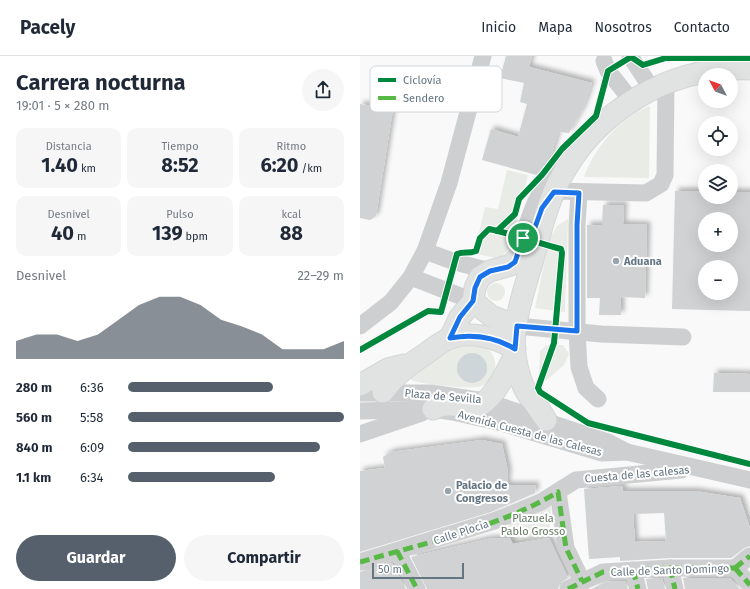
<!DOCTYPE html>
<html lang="es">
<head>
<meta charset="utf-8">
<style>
  :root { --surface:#fff; --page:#f6f6f7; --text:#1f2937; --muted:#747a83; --line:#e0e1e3; --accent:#56606c }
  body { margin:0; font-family:"Fira Sans",sans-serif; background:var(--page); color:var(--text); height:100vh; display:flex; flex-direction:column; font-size:15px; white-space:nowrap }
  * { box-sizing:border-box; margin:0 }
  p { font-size:13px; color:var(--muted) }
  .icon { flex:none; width:22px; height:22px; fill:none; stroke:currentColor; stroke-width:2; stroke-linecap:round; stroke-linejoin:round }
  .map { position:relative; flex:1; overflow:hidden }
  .sheet { display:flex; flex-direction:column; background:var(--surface); width:360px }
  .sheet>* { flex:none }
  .needle { width:26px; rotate:311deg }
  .tools { position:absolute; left:338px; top:12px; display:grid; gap:8px }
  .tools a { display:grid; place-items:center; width:40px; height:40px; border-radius:50%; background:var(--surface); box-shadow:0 4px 16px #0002; font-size:20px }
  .scale { position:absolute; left:12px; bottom:10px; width:92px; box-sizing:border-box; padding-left:4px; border:2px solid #657683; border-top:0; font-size:11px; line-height:14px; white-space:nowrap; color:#657683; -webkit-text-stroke:3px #fff; paint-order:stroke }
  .pin { position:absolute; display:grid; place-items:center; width:34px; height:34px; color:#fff; margin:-17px; border:2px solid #fff; border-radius:50%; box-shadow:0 1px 4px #0007 }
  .round { display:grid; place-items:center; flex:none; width:42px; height:42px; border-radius:21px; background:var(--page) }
  .overview { display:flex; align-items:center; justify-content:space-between; height:68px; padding:0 16px }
  h1 { font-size:22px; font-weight:700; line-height:30px }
  .figures { display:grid; grid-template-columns:repeat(3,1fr); gap:6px; height:68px; padding:4px 16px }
  .figures div { display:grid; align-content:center; border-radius:10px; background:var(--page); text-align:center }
  .figures b { font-size:20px; font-weight:700 }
  .figures small { font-size:11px; font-weight:400 }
  .figures p { font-size:11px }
  .chart { height:112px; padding:8px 16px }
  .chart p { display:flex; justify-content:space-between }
  .chart svg { width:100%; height:72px; margin-top:4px; fill:var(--accent); opacity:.7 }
  .button { display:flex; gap:8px; margin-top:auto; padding:8px 16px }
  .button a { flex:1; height:46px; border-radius:24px; background:var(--accent); color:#fff; font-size:16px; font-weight:700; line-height:46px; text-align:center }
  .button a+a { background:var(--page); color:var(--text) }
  ul { padding:0 16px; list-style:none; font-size:13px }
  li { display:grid; grid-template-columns:64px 48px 1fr; align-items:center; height:30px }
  li i { height:10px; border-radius:5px; background:var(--accent) }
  header { display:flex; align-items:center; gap:24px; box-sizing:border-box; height:56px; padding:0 20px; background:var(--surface); border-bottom:1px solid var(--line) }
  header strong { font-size:19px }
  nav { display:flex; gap:22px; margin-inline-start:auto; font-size:14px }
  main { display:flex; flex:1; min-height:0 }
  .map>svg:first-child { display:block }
  .green { fill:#e8ebe6 }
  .water { fill:#ced6d9 }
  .building { fill:#d0d2d3; fill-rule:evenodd; filter:url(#shadow) }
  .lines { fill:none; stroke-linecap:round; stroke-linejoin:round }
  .major-casing { stroke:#d5d6d7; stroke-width:23 }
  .minor { stroke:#cecfd0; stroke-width:17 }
  .major { stroke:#e1e2e2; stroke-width:21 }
  .quiet { stroke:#58b947; stroke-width:5; stroke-dasharray:10 5; stroke-linecap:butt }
  .cycleway-casing { stroke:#fff; stroke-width:8 }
  .cycleway { stroke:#00873e; stroke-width:6 }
  .route-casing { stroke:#fff; stroke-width:8 }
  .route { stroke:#1a73e8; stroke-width:5 }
  .poi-dot { fill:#99a4ac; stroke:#fff; stroke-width:1.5 }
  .labels { text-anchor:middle; stroke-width:4; stroke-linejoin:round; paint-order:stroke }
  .poi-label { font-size:11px; font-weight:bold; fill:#657683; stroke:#fff; text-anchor:start }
  .street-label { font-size:11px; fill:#657683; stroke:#fff }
  .park-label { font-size:11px; fill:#687a64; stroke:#fff }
  .key { fill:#fff; stroke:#d1d6da; stroke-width:1 }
  .key-label { font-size:11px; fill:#657683 }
</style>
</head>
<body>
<header>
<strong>Pacely</strong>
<nav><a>Inicio</a><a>Mapa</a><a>Nosotros</a><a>Contacto</a></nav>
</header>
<main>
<section class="sheet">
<div class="overview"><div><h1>Carrera nocturna</h1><p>19:01 · 5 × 280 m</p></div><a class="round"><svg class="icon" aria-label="share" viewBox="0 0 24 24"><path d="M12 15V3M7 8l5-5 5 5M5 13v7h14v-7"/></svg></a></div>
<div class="figures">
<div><p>Distancia</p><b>1.40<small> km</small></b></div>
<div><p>Tiempo</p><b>8:52</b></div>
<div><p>Ritmo</p><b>6:20<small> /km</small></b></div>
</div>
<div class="figures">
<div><p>Desnivel</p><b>40<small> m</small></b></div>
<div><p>Pulso</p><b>139<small> bpm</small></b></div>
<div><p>kcal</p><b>88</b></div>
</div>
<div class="chart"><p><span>Desnivel</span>22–29 m</p>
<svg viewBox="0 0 160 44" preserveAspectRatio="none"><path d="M0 44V33L10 29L20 29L30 33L40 29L50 20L60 11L70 6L80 6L90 11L100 20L110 24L120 29L130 38L140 38L150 38L160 33V44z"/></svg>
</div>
<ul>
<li><b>280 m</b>6:36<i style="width:67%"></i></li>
<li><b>560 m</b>5:58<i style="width:100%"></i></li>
<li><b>840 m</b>6:09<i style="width:89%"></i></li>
<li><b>1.1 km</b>6:34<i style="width:68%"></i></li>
</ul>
<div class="button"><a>Guardar</a><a>Compartir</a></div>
</section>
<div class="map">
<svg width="390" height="533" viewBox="0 0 390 533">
  <defs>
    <filter id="shadow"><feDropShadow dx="3.5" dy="-3.5" stdDeviation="2" flood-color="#0004"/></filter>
  </defs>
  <rect width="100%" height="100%" fill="#f9f9f9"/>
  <g class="green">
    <path d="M290,50L289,122L224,121C234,92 261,60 290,50Z"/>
    <path d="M147,114L168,119L150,192L139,203L114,197L125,151L138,153Z"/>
    <path d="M208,163L205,256L175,252L189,184L197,170Z"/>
    <circle cx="136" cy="236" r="9"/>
    <path d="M109,286C114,288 122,289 127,292C140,302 137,324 122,330C113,334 59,328 51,324V318L101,289Z"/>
    <path d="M187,289H203L209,298L204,309L184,326L179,321L180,295Z"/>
    <path d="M186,448L191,452L189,479L151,488L148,464Z"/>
  </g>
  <circle class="water" cx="112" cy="312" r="15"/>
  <g class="building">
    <path d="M146,0H172L169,11L232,27L223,52L209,77L198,76L188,111L180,120L122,104L131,73L158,81L167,48L160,46L164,27L140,22Z"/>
    <path d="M0,48L33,53L16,160L10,164L0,162Z"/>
    <path d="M315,135H345V141H371V136H390V255L312,253ZM345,163H371V189H345ZM345,211H371V237H345Z"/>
    <path d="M243,149H264L263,168L287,169L285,242L261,241V259H239L240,242H227V169H242Z"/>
    <path d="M354,317L390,318V336H353Z"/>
    <path d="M122,384L142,388L148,415L147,429H176L175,437L131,456L0,496V415L25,412L23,401L31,396Z"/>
    <path d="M263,430V435H335L380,442L390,472V490L384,492L371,502H310L260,505V501L229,503L224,433ZM304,457L306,485L275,486L273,458Z"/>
    <path d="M150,482L153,488L189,482L208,522L200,527L198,533H67L51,501L128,483Z"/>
    <path d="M32,507L46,533H0V516Z"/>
    <path d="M302,522L305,533H288L286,523Z"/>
    <path d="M323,522H370L380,533H325Z"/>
    <path d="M265,525L268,533H231L246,526Z"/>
  </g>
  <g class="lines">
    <defs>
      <g id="major">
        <path d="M113,245L131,260L157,270"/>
        <path d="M90,282L100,261L113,245L115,232L120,221L130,215L151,209L165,194L173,178"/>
        <path d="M0,329L28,313L44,309"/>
        <path d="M23,336C34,320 48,309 64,299C72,293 81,286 90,282C110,274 138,282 155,293"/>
        <path d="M73,353C86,346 97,350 110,351C131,353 147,314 155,299"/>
        <path d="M186,364C181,355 175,348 169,340C161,329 157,312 155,299C151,272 164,234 172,207C179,181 186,152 198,127C235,54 309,10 390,13"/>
      </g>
    </defs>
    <use href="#major" class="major-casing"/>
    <g class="minor">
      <path d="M270,0L292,33"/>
      <path d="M244,5L248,15L271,44"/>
      <path d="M194,135L286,137L301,128L305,119L306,27"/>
      <path d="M219,137L217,169V275L219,311L226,332L238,343"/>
      <path d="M160,191C170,159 174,140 197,115"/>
      <path d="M65,195L95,206L130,215"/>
      <path d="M51,221L113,245"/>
      <path d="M0,270L31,246L51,221L65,195L89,127L123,0"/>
      <path d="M157,270L241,278L323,281"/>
      <path d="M0,337H71L125,345L248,386L267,396L390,424"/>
      <path d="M0,355L73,353L93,356L142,367L242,397L267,396"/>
      <path d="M0,378L62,357"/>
      <path d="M198,436L206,492L222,525"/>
      <path d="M37,495L57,533"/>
      <path d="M0,506L134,465L181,446L216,424L321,414"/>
      <path d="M310,512L315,533"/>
      <path d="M375,512L390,529"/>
      <path d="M375,512L390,500"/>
      <path d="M273,514L278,533"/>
      <path d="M208,533L243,516L310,512H375"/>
    </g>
    <use href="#major" class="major"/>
    <g class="quiet">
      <path d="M37,495L57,533"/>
      <path d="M0,506C65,487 140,471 198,436L206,492L222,525"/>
      <path d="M310,512L315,533"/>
      <path d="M375,512L390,529"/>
      <path d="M375,512L390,500"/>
      <path d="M273,514L278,533"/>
      <path d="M208,533L243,516L310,512H375"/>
    </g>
    <defs>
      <g id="cycleway">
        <path d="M137,175L155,158L159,143L182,119L202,93L236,60L248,15L271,1L283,9L306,2H390"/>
        <path d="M0,294L68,255L81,256L97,198C104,195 109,198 116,195L120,182L129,173C154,178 177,187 201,193L202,197L194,287L178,332L180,336L228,367L390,408"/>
      </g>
    </defs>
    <use href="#cycleway" class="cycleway-casing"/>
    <use href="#cycleway" class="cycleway"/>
  </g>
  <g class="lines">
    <defs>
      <path id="route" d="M194,136L219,137L217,169V275L157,270L155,293C134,280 113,278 90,282L100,261L113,245L115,232L120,221L130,215L148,211L155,206L163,182L170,185L182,152Z"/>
    </defs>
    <use href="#route" class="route-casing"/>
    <use href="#route" class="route"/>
  </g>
  <g class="poi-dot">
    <circle cx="256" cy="205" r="4"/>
    <circle cx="88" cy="435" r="4"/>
  </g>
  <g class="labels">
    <g class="poi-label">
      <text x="264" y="209">Aduana</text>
      <text x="96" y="433">Palacio de<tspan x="96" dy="13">Congresos</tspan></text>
    </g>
    <g class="street-label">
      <text transform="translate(83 340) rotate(5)" y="4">Plaza de Sevilla</text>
      <text transform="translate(170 377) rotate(15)" y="4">Avenida Cuesta de las Calesas</text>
      <text transform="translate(277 418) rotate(-5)" y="4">Cuesta de las calesas</text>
      <text transform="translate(101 476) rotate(-18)" y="4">Calle Plocia</text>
      <text transform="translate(310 514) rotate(-2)" y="4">Calle de Santo Domingo</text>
    </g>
    <g class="park-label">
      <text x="173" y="466">Plazuela<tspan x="173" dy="13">Pablo Grosso</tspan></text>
    </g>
  </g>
  <rect x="10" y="10" width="132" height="46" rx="6" class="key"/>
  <rect x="18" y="22" width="18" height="4" fill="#00873e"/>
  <rect x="18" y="40" width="18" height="4" fill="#58b947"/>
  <g class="key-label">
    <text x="43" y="28">Ciclovía</text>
    <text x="43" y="46">Sendero</text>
  </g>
</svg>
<div class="tools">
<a><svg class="needle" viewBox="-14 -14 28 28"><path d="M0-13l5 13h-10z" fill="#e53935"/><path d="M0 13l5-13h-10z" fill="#747a83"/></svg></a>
<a><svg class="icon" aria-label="locate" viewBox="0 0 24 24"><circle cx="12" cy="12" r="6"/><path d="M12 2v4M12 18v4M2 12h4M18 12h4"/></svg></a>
<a><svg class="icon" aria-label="layers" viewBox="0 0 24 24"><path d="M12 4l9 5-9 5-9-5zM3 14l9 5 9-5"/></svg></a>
<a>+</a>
<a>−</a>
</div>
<div class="scale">50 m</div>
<div class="pin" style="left:163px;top:182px;background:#1e9e55"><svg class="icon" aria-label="arrive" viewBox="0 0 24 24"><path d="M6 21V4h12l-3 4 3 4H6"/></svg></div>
</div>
</main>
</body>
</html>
